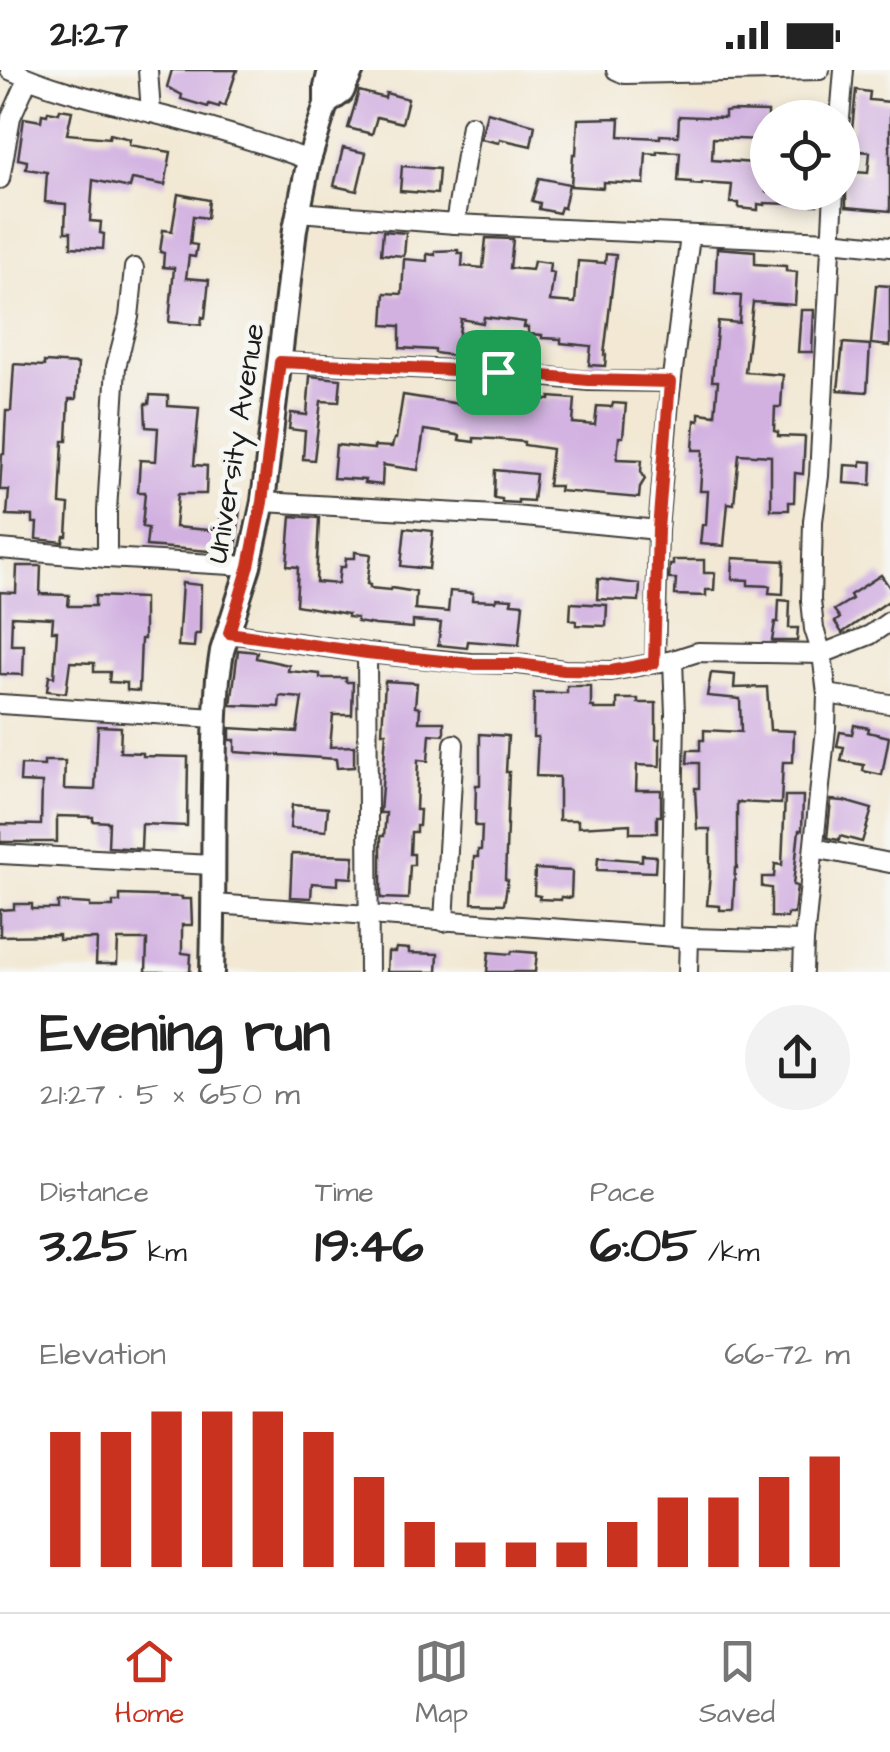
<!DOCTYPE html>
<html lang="en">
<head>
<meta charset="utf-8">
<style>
  :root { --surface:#fff; --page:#f2f2f2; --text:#222; --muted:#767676; --line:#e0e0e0; --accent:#c8321e }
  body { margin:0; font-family:"Architects Daughter",sans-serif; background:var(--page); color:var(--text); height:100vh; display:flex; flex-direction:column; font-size:38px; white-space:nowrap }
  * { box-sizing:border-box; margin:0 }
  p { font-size:32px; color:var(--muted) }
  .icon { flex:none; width:55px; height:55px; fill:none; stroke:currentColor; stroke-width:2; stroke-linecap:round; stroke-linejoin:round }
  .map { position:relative; height:902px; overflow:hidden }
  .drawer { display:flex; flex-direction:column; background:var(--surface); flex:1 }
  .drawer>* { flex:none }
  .buttons { position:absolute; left:750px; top:30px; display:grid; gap:20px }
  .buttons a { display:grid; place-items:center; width:110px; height:110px; border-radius:50%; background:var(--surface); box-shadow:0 5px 15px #0003; font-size:50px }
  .pin { position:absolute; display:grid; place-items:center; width:85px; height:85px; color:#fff; margin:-42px; border-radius:20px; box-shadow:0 5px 15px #0006 }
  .round { display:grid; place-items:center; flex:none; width:105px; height:105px; border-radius:52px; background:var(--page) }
  .head { display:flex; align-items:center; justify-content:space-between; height:170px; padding:0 40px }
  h1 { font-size:55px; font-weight:700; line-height:75px }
  .figures { display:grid; grid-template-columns:repeat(3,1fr); gap:15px; height:170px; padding:10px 40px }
  .figures div { display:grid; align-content:center }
  .figures b { font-size:50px; font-weight:700 }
  .figures small { font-size:28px; font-weight:400 }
  .figures p { font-size:28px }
  .chart { height:280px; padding:20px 40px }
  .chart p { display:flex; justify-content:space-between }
  .chart svg { width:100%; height:180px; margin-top:10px; stroke:var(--accent); stroke-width:6 }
  .status { display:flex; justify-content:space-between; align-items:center; height:70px; padding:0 50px; background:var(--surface); direction:ltr }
  .status svg { height:28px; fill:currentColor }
  .tabs { display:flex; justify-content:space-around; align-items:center; height:140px; border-top:2px solid var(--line); background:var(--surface); font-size:28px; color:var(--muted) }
  .tabs a { display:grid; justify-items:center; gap:5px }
  .tabs .selected { color:var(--accent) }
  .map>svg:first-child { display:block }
  .building { fill:#d2b1e1 }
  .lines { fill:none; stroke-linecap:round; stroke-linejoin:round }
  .street-casing { stroke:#3c3b37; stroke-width:22 }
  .secondary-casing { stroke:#3c3b37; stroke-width:28 }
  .street { stroke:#fff; stroke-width:18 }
  .secondary { stroke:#fff; stroke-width:22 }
  .route-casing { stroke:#fff; stroke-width:20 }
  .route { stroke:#c8321e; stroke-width:12 }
  .labels { text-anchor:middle; stroke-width:10; stroke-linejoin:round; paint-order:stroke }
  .street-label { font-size:30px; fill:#1c1c1c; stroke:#f6f6f2 }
</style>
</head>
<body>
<div class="status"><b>21:27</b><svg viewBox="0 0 49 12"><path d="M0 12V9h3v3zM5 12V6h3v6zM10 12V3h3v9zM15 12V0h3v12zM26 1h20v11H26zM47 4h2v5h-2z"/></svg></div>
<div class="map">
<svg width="890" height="902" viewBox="0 0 890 902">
  <rect width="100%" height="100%" fill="#f6f6f2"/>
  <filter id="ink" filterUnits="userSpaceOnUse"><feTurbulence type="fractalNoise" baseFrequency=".01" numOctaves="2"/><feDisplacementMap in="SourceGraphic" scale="20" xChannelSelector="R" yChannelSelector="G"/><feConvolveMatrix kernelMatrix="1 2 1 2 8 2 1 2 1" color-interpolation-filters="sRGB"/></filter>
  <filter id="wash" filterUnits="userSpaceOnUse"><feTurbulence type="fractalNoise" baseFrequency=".0048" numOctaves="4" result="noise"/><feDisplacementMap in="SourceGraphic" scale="40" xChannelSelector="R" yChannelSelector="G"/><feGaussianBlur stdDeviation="2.25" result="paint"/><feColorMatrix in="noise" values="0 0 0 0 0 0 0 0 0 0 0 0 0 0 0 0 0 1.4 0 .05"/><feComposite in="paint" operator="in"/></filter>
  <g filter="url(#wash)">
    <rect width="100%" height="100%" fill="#f2e8d3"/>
    <g id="blocks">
      <g class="building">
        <path d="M172,0H237L225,36L220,34L219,37L209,34L208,37L181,29L182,25L167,17Z"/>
        <path d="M856,20L870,22L869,30L890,32V141L846,137V122L842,113V101L868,103L870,82L847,80L849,60H852Z"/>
        <path d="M359,21L385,28L386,23L408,29L402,53L377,47L372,64L348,58Z"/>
        <path d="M60,39L72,41L67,64L109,68L110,64L130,69L129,75L171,82L165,115L132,109L130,118L93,110L90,151L101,152L100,163L104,164L103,179L71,177V162H65L66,134L45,132L47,102L26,99L27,91L18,89L24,48L41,51L42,44L47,45L48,41L59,43Z"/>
        <path d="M731,41L768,42V68H762V70L713,68L712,90L768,94L766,122H818L817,135L765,133V135L758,134V140L739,138V133H730L732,115L702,113V115L691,114V112L678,111L680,82L657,81V84L646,83L644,114L603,112V118L571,116L573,84H576L578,49L620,48L619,66L660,68V65L678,66L679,46L725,48V42Z"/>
        <path d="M487,42L535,55L531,76L500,69L499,73L481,69Z"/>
        <path d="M343,78L366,83L357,121L334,116Z"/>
        <path d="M402,96L439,99L437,124L400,121Z"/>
        <path d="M539,108L569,114L564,138L561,137L559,143L539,139L540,133L532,131Z"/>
        <path d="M178,124L209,130L207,148L193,146L190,174L197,175L195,187L189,186L186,208L209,210L205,248L202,247L201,255L169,252L174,198L163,197L164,183L160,182L163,160L172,161Z"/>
        <path d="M383,161L406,163L404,186L381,184Z"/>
        <path d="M486,168L513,169L510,198L532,200L534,191L550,193L549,202L554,203L550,231L575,233L578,191L605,193L606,184L616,185L604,285H606L605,296L589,295L591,276L561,273V269L542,268V265L528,264V257H524L525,252L484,247L483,253L461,249L456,286L435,283V280L400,278V256L383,255L385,223L402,224L404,189L427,191V184L435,185V181L458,180V183H463L462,196L483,198Z"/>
        <path d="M717,178L755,181V194L786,196V201L797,202L795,235L753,232L745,302L783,305L781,337H775L774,361L778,362V366L805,367L803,404L795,403L794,432H789V440H771V386L739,384L734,434L728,433L724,476L700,474L702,455H706L708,421H700L703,380H693L695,350L699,351V343L715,345L718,311H712L718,251L739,253L741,226L715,224Z"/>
        <path d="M876,215L890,216V276L871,274Z"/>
        <path d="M801,240H814L812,282H798Z"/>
        <path d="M843,273L870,275L867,322L838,320Z"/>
        <path d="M44,292L78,294L76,329H69L67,371H63L60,434L69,435L67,466H64L63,472L36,469L37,453H33V446L7,445L9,420H0L2,384H4L6,341H11L14,294L44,296Z"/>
        <path d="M310,306L341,309L339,332L321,331L314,390L303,389L305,361L289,359L291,343L307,345Z"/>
        <path d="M475,324L489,325V332L515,334L516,327L550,330V327L575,329L573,353L595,355L597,336L612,337L613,333L626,334L623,367H619L617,389L642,390L641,401L645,409L640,417L639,428L559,421L560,416H548L552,379L524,375V372L494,369L474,368V372L459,370L460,366L457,365L424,360L418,400L383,395L382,415L364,413L365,410L333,408L336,375L374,379V376L392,377L394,369H396L403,325L466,335V330H474Z"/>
        <path d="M150,325L168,326V336L199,338L194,395L207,396L206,424H178L175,457L219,461L222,435L240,436L236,483L146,476L148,458L142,457L145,422H138L140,390L156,391L158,358L146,357L145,334H149Z"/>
        <path d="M861,391L872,392L871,415L844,413L845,395L861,396Z"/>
        <path d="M495,400L536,404L533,431L518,430V433L502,432V429L494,428Z"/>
        <path d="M291,446L319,448L316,512L338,514L340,497H345L346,488H355V482L371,484L367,514L370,515V518L390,520L391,518L416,522L415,539L448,542L450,521L473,523L472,530L496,531L497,528L512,529L511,533L523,534L519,575L468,571L467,578L438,575L441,553L413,551V558L375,555L357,552V548L348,547V544L296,535L298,497L287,496Z"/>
        <path d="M405,458L433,461L429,499L401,496Z"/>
        <path d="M733,488L784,491L783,524L769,523L770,516L748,515V510L732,509Z"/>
        <path d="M673,490H704V503H715L714,520H706V526L675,525L676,509H669L670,495H673Z"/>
        <path d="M17,496H41L40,524L69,525L68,536H95V526L144,528V569H141L139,621L127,620V613L109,612L110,602H94V593L70,592L66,623L47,621L49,606L54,607L57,561H52L53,548L12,546L11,575H24L23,605L0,604V522L16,523Z"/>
        <path d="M881,505L890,518V530L842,563L835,552L840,548L834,540L852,529L850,525Z"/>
        <path d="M598,509L640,514L639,531L597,529Z"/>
        <path d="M182,513L201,515L200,564H195L194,577L178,576Z"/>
        <path d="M779,530L790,531L789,558H798L797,571H772L775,552H778Z"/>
        <path d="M571,533L607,535L606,556L576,555V551L570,550Z"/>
        <path d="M238,580L257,582L256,588L289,595L288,601L320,604V608H346V612H353L352,645H333L330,677L354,676V697L337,698L336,689L235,682V670H230V658L297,662L302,628L280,626L279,637L231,635Z"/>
        <path d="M711,603L735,605L734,618L767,617L770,660L794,661L793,692H783L781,734L737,732V798H735L733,840H720V836L707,835L710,805V759H697L695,718H699V693H687L688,680H700V670H704V660L741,662L740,629L707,626Z"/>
        <path d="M385,611L417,613L415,637L420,638L419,652H444V665L430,664L428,691L418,690L416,740H420L419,756H416V762H411L410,784H414V795H410L408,829L381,828V766H384L386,743H380L386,662H382Z"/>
        <path d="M567,616H591V637H594V639H617V629H638V633H656V669H660V696L637,695L636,720H661V746H657V763H630V754L578,757V750H559V707L536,706L538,667H533L534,623H567Z"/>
        <path d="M854,655L869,658L868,662L889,667L882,705L863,701L864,695L841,691L844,677L837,676L840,662L852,664Z"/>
        <path d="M98,656L121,657L120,682L143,683V686L188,687L187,756L142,754L141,779L108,777L109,752L93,751V747L57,746V772H0V754L41,755L42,713L20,712L21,695L44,696V691H65L64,719L95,720Z"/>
        <path d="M480,664L508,666L506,702H509L505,809L508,810L504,834L472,833L474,787H478V780H481L482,756H475L476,715H480Z"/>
        <path d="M785,726H803L802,760H799L793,815L797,816L794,844H787V848L771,847V818L762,817V807H774L775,794L782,795Z"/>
        <path d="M831,730L844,731L872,739L862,772L840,766L839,770L827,768Z"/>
        <path d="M292,735L328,738L326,761L290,758Z"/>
        <path d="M292,784L354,786L352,808L338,807V815L312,813L311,828L290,827Z"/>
        <path d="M642,785L656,786L655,802L597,800L598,787L642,791Z"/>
        <path d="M535,799L572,801L571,828L561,827V830L539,829L540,826L534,825Z"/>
        <path d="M120,825L182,827V829H191L192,855H182V883L191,884L190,902H146L147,870H118L117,894H96L97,869L59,870V865L0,866V840L14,839V834H32V839H58V832L90,834V837H113V832H120Z"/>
        <path d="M396,878L409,879V883L438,884L437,902H387L388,882H395Z"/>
        <path d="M512,881L537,883L535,902H487L489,882L511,884Z"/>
      </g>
    </g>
  </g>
  <g filter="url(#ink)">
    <use href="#blocks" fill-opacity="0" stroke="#3c3b37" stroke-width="2.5"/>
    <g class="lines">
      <defs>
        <g id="street">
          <path d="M10,0C55,21 104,31 152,43C205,56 257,71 309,90"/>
          <path d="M148,0L151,43"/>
          <path d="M616,0L625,4L820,0"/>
          <path d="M840,48L844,0"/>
          <path d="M0,109L11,47L28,9"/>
          <path d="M298,142L455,154L830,171L890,177"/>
          <path d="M455,154L471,55"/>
          <path d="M280,292L498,302L589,311L670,312"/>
          <path d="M263,432L514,446L658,460"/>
          <path d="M0,479L107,488L249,496"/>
          <path d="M107,488V441L116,297L129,247L134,198"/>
          <path d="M229,563L367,583L471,593L518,594L564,600L611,601L673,590L698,582L822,584L870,565L890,551"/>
          <path d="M367,583L369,902"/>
          <path d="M655,593L658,460L669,331L690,166"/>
          <path d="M827,624L890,634"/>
          <path d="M0,634L215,648"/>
          <path d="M814,778L890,793"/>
          <path d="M0,784L212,795"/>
          <path d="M214,834L689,868L804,871"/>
          <path d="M444,852L454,674"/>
          <path d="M671,866L675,644L673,590"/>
          <path d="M688,902L689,868"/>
          <path d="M803,902L804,871L826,658L827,624L822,584L814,559L811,530L813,451L819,406L834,122"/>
        </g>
        <g id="secondary">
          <path d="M326,34L342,22L352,0"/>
          <path d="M212,902C215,804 211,706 218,608L222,581L249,496L263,432L295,159L309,90L326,34V17L330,0"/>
        </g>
      </defs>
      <use href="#street" class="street-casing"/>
      <use href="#secondary" class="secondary-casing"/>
      <use href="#street" class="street"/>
      <use href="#secondary" class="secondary"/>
    </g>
  </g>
  <g class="lines" filter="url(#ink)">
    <defs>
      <path id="route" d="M280,292L498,302L589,310L670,312L658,460L654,593L611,601L564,600L518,594H471L367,583L229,563L249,496L262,432Z"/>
    </defs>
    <use href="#route" class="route-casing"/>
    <use href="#route" class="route"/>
  </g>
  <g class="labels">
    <g class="street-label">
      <text transform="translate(235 373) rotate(-81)" y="10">University Avenue</text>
    </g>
  </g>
</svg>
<div class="buttons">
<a><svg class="icon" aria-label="locate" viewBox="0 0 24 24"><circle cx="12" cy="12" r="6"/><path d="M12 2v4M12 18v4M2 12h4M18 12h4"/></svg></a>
</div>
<div class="pin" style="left:498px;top:302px;background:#1e9e55"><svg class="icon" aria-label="arrive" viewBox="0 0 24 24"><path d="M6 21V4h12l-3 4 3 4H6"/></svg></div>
</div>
<section class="drawer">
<div class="head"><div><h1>Evening run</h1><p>21:27 · 5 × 650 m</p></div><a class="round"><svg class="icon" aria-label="share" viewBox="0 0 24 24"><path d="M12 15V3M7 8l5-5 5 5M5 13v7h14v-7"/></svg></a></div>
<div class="figures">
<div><p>Distance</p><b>3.25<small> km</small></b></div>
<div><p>Time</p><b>19:46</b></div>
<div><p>Pace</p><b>6:05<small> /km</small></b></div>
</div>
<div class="chart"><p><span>Elevation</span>66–72 m</p>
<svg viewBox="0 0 160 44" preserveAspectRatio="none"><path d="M5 44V11M15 44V11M25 44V6M35 44V6M45 44V6M55 44V11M65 44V22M75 44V33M85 44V38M95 44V38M105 44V38M115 44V33M125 44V27M135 44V27M145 44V22M155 44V17"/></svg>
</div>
</section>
<nav class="tabs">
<a class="selected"><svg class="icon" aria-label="home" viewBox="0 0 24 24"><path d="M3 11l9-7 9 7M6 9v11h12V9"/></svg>Home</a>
<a><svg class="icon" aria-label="map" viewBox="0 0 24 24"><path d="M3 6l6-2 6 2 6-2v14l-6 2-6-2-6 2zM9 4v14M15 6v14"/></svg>Map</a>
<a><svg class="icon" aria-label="saved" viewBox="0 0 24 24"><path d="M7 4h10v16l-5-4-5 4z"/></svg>Saved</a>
</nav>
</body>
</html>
